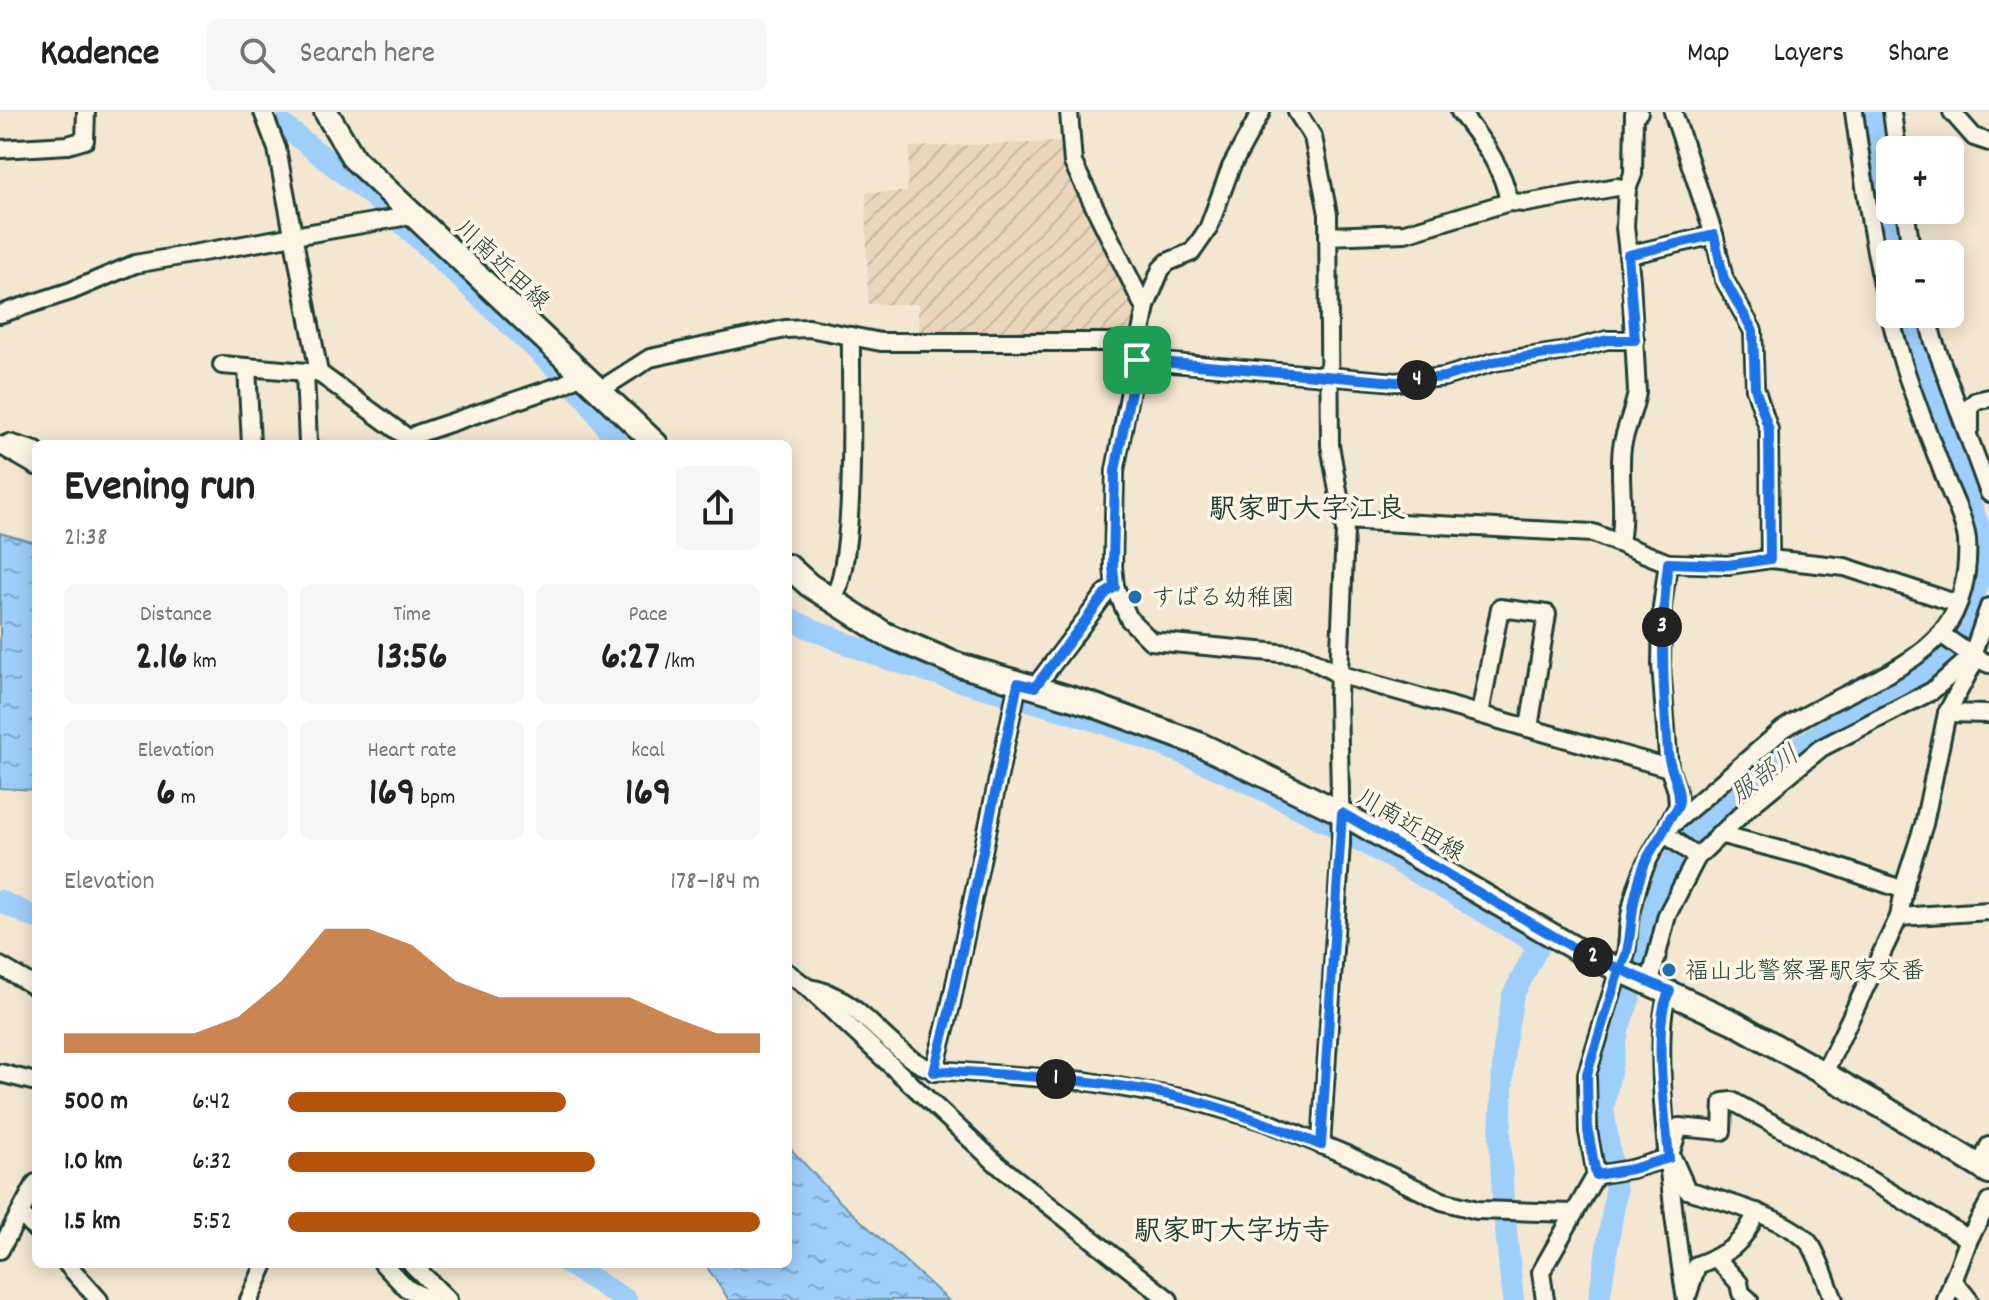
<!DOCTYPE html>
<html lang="en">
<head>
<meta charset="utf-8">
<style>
  :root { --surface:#fff; --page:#f6f6f6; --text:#202124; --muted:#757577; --line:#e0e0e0; --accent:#b45309 }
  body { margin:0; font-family:Dekko,"Klee One",sans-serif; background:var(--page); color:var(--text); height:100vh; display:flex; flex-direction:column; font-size:30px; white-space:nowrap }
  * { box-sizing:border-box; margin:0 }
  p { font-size:26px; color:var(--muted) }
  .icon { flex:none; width:44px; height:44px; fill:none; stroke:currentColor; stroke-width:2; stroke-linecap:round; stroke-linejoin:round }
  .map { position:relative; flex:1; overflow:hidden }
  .drawer { position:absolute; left:32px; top:328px; width:760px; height:828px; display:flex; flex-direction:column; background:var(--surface); border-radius:12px; box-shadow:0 4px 20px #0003 }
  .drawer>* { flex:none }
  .controls { position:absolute; left:1876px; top:24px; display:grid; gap:16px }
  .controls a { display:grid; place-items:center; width:88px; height:88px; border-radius:12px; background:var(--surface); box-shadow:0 4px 20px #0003; font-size:40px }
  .pin { position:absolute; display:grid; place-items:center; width:68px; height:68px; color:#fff; margin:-34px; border-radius:16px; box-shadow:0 4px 12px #0006 }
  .km { position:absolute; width:40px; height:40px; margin:-20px; border-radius:50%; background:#222; color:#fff; font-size:22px; line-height:40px; text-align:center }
  .round { display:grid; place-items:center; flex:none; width:84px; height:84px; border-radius:12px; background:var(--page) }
  .summary { display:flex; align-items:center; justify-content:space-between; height:136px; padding:0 32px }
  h1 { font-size:44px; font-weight:800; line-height:60px }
  .figures { display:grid; grid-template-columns:repeat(3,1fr); gap:12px; height:136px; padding:8px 32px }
  .figures div { display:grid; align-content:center; border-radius:12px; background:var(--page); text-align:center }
  .figures b { font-size:40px; font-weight:800 }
  .figures small { font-size:22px; font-weight:400 }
  .figures p { font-size:22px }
  .chart { height:224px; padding:16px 32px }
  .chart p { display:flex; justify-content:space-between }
  .chart svg { width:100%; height:144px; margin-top:8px; fill:var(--accent); opacity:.7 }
  ul { padding:0 32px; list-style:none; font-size:26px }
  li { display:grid; grid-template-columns:128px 96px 1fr; align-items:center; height:60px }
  li i { height:20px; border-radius:10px; background:var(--accent) }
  header { display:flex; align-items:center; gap:48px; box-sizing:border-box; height:112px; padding:0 40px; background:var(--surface); border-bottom:2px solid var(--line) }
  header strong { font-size:38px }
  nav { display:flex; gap:44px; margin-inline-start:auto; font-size:28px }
  .search { width:560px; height:72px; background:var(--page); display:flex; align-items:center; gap:20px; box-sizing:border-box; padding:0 28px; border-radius:12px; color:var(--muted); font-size:30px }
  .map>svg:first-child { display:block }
  .industrial { fill:url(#industrial-furrows) }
  .water { fill:url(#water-ripples); stroke:#6b95ab; stroke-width:2 }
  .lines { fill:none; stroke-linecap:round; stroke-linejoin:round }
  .river { stroke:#9ecffa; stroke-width:22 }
  .minor-casing { stroke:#1f3d34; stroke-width:22 }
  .major-casing { stroke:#1f3d34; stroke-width:28 }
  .minor { stroke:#fcf5e5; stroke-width:16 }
  .major { stroke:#fcf5e5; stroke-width:22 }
  .route-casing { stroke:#fff; stroke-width:16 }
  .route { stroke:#1a73e8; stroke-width:10 }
  .poi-dot { fill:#1f6fb2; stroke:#fcf5e5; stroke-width:3 }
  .labels { text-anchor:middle; stroke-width:7; stroke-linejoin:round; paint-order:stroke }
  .street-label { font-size:24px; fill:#1f3d34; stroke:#fcf5e5 }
  .poi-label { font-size:24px; fill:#1f3d34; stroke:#fcf5e5; text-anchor:start }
  .water-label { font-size:26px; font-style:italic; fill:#385a5c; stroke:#fcf5e5 }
  .quarter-label { font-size:28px; font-weight:bold; fill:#1f3d34; stroke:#fcf5e5 }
</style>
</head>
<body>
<header>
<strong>Kadence</strong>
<div class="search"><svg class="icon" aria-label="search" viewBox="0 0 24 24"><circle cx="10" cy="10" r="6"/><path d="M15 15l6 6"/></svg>Search here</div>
<nav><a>Map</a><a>Layers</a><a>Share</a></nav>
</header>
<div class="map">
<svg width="1989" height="1188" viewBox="0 0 1989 1188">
  <defs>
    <pattern id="industrial-furrows" width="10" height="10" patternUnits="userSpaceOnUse" patternTransform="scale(2)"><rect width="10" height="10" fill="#ead6bb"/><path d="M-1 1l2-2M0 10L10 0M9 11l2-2" fill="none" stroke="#c8b9a1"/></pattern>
    <pattern id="water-ripples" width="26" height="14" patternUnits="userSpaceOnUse" patternTransform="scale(2)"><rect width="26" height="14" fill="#9ecffa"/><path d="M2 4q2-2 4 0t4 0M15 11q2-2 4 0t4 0" fill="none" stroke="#80a9cb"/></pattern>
  </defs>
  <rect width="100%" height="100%" fill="#f4e7d2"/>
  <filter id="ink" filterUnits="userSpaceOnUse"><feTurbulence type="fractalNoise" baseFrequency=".0125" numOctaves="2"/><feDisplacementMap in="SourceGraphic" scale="16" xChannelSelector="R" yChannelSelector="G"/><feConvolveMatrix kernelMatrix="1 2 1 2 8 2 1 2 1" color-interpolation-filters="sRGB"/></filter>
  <g filter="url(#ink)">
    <path class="industrial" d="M1062,30L1066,33L1138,196L1136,219L1129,224L919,228L918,192H868L866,80H907L910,35Z"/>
    <g class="water">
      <path d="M0,421L36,431V678L0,676Z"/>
      <path d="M788,1034L838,1088L948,1188H729L705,1152H788Z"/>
    </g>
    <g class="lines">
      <g class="river">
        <path d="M1869,0L1893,142"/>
        <path d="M283,13L383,93L559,259L587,287L618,332"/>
        <path d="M788,507C825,522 862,540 901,551C985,578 1072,597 1155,630C1292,684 1413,758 1539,833L1513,883L1504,936L1500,1025L1503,1088L1513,1188"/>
        <path d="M0,789L36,806"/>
        <path d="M568,1152L626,1188"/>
        <path d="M1599,1188L1616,1079L1603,997L1619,914L1630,885L1639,838L1663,767L1682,734L1705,705L1746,673L1793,638L1933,555L1963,514L1981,460V420L1913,237L1904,202"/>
      </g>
      <defs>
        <g id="minor">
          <path d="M263,0L277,37L319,261L412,329"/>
          <path d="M1069,0L1073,51L1142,191L1146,194"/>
          <path d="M1261,0L1231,55L1208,117L1192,140L1168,150L1161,157L1146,194L1115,359L1113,455L1115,475L1129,507L1151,529L1302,543L1338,562L1669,656"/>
          <path d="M1297,0L1313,25L1328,102L1330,333L1345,419L1338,585L1341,731L1321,1033"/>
          <path d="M1460,0C1482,29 1503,54 1509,90"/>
          <path d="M1673,0L1714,123L1724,167L1753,219L1755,276L1769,318L1770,447"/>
          <path d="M1892,0L1897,38"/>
          <path d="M1952,0L1974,25L1989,30"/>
          <path d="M0,37L68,33L85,28L86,0"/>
          <path d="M1905,98L1912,142"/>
          <path d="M1328,124L1405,121L1509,90L1526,91L1617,75L1627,77"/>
          <path d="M1628,143L1714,123"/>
          <path d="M0,202L71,179L135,152L414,103"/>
          <path d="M1927,202L1933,227L1989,381"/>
          <path d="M1137,248L1396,270L1444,265L1494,250L1566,239L1607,228H1635"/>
          <path d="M222,253L319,261"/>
          <path d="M247,255L251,332"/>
          <path d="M305,260L308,332"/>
          <path d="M600,278L650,246L785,217L809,216L881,230H1139"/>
          <path d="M1970,315V295L1976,289L1989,286"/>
          <path d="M9,331L36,339"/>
          <path d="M413,332L417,322L562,273L583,262"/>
          <path d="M0,333L36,354"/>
          <path d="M1343,408L1593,421L1668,451L1728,453L1770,447L1817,452L1845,455L1949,489"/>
          <path d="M1620,430C1626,399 1618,367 1622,335C1625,317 1634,299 1637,280L1631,168L1625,115L1627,77L1633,62L1634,1L1639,0"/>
          <path d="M832,489C858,448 850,280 851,224"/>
          <path d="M1941,522L1972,544L1989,552"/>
          <path d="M1035,575L1106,481L1115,475"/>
          <path d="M1947,601L1989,602"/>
          <path d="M1480,602L1500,496L1547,502L1529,616"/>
          <path d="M1668,712L1678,694L1677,679L1669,656L1661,553L1662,495L1668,451"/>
          <path d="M1664,721L1697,745"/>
          <path d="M1719,722L1812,746L1904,778"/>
          <path d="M1899,805L1989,799"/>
          <path d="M0,854L36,875"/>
          <path d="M788,861L808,876L997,1052L1169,1188"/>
          <path d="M1650,870L1667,803L1697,745L1749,695L1821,636L1932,579L1972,544L1989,495"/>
          <path d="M808,876C866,882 898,963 949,959L1085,969L1188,987L1267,1010L1349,1044L1442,1089L1477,1098L1574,1101"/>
          <path d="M1670,879C1646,913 1678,1138 1686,1188"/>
          <path d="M934,960L950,897L1018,571"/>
          <path d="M0,961L36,970"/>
          <path d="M1824,961L1899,805L1906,768L1924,712L1947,601L1973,552L1972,547"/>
          <path d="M1674,1049L1687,1078C1719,1088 1794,1107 1812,1135C1821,1151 1827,1171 1834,1188"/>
          <path d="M1980,1054L1989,1034"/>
          <path d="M1596,1063L1632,1057L1669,1046L1679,1015L1722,1019L1723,990L1732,989L1797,1025L1969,1127"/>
          <path d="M20,1101L36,1118"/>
          <path d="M0,1138L36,1071"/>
          <path d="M1716,1146L1739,1171L1741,1181L1749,1188"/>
          <path d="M67,1152L99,1188"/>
          <path d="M383,1152L406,1176L430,1188"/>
          <path d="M412,1152L448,1188"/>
          <path d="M1953,1168L1969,1188"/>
          <path d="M1688,1182L1697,1153C1731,1140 1741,1134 1757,1100"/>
          <path d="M249,1188L265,1152"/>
          <path d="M1545,1188L1541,1160L1596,1063L1588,1019L1587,962L1619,858C1629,843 1627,827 1629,810C1634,776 1647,744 1667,717L1782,618C1828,585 1909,562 1942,520C1962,496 1969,460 1967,428C1965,409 1954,389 1947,371C1932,331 1916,292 1903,251C1878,169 1866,85 1854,0"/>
          <path d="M1946,1188L1969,1127L1989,1090"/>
        </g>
        <g id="major">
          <path d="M326,0L354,47L656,332"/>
          <path d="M788,454L809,473L885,522L953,551L1090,592L1199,632L1342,701L1581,840L1735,911L1888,998L1989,1060"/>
        </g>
      </defs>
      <use href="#minor" class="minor-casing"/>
      <use href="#major" class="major-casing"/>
      <use href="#minor" class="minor"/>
      <use href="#major" class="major"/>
    </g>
  </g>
  <g class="lines" filter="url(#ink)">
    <defs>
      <path id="route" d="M1137,248L1115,359L1113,455L1115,475L1106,481L1035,575L1018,571L950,897L934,960L949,959C1029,964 1109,968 1187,987C1233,998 1277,1015 1321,1033L1342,701L1581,840L1670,879C1651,907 1666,1010 1669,1046L1632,1057L1596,1063L1588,1019L1587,962L1619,858C1633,837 1629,806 1636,781C1639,767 1645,748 1653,736C1659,726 1664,720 1668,710C1670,704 1676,700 1678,694C1683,679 1669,657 1668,641C1663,576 1660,515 1668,451L1728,453L1770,447L1769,318L1755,276L1753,219L1724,167L1714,123L1628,143L1635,228H1607L1566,239L1494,250L1444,265L1396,270L1137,248"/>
    </defs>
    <use href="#route" class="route-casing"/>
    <use href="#route" class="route"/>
  </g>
  <g class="poi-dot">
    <circle cx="1135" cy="485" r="8"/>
    <circle cx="1669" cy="858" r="8"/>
  </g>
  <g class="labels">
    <g class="street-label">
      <text transform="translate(503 152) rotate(43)" y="8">川南近田線</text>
      <text transform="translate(1411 712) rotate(30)" y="8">川南近田線</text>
    </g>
    <g class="poi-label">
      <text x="1151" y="493">すばる幼稚園</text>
      <text x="1685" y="866">福山北警察署駅家交番</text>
    </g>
    <g class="water-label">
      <text transform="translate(1764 661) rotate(-36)" y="9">服部川</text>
    </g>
    <g class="quarter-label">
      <text x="1307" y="405">駅家町大字江良</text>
      <text x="1232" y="1127">駅家町大字坊寺</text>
    </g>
  </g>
</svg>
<div class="controls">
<a>+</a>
<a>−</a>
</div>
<div class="pin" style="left:1137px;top:248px;background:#1e9e55"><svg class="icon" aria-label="arrive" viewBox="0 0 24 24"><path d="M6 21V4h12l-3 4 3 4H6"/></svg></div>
<b class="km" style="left:1056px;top:967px">1</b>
<b class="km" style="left:1593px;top:845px">2</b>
<b class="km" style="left:1662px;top:515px">3</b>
<b class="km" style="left:1417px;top:268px">4</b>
<section class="drawer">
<div class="summary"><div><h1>Evening run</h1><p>21:38</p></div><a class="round"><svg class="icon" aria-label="share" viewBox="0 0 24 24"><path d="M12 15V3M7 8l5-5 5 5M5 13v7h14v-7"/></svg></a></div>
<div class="figures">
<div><p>Distance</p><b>2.16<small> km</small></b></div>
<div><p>Time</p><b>13:56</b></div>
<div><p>Pace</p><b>6:27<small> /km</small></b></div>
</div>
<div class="figures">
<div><p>Elevation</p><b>6<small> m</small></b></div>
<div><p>Heart rate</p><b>169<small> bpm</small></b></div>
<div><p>kcal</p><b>169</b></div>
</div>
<div class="chart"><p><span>Elevation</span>178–184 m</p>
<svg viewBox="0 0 160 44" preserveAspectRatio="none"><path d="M0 44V38L10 38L20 38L30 38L40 33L50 22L60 6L70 6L80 11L90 22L100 27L110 27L120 27L130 27L140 33L150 38L160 38V44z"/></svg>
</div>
<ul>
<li><b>500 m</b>6:42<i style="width:59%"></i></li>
<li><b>1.0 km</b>6:32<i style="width:65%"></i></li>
<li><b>1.5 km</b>5:52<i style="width:100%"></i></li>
</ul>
</section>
</div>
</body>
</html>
